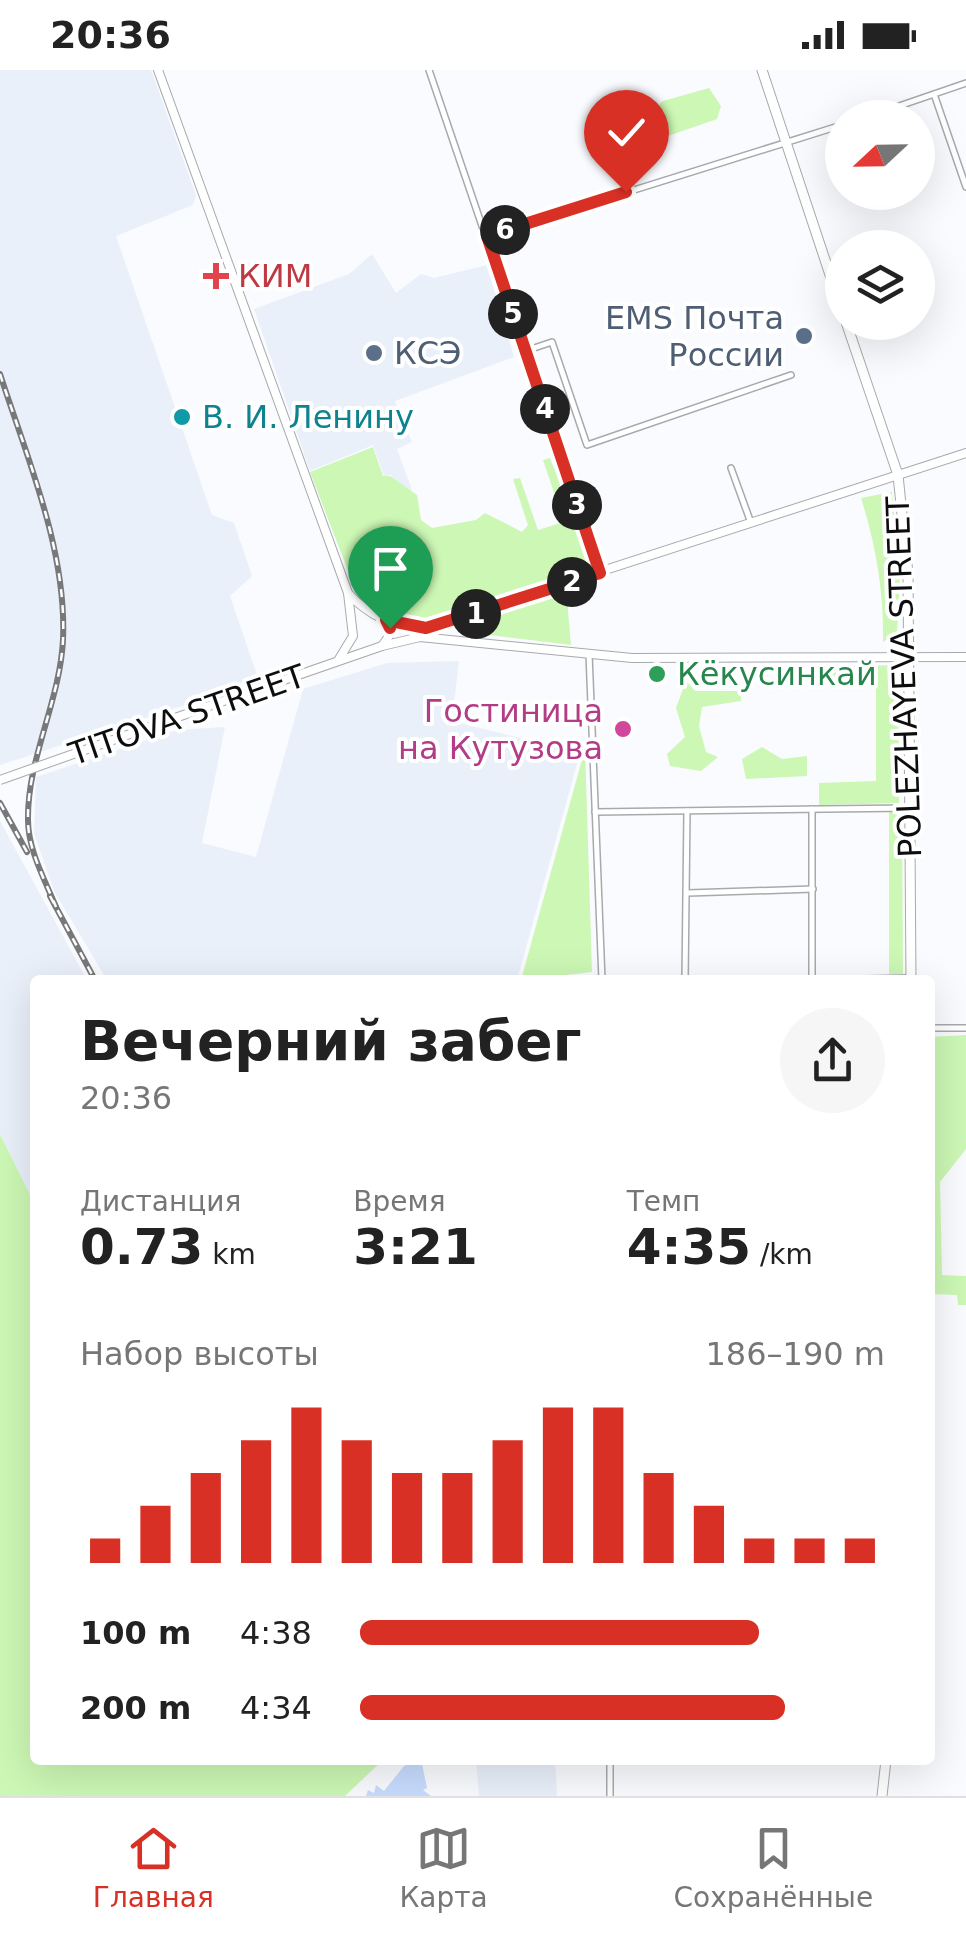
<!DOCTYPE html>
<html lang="ru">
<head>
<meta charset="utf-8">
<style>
  :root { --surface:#fff; --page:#f6f6f6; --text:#222; --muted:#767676; --line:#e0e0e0; --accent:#d93025 }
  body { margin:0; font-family:"DejaVu Sans",sans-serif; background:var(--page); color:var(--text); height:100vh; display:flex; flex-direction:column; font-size:38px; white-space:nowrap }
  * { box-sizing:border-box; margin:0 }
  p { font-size:32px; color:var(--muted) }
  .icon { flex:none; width:55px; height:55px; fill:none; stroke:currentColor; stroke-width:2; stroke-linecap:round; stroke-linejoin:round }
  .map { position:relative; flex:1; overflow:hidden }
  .panel { position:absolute; left:30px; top:905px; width:905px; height:790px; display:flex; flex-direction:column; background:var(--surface); border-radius:10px; box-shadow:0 10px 40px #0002 }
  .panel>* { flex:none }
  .needle { width:65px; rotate:248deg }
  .buttons { position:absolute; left:825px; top:30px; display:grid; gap:20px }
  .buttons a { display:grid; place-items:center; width:110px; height:110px; border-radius:50%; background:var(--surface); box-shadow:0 10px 40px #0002; font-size:50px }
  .pin { position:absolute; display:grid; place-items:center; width:85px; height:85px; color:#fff; margin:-102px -42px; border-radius:50% 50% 50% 0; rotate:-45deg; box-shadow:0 0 10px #0007 }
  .pin .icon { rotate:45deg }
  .km { position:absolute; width:50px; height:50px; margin:-25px; border-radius:50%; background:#222; color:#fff; font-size:28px; line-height:50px; text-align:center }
  .round { display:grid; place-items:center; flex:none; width:105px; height:105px; border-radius:52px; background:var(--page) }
  .overview { display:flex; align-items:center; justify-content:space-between; height:170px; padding:0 50px }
  h1 { font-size:55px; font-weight:700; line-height:75px }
  .stats { display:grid; grid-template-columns:repeat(3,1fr); gap:15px; height:170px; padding:10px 50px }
  .stats div { display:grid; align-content:center }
  .stats b { font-size:50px; font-weight:700 }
  .stats small { font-size:28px; font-weight:400 }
  .stats p { font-size:28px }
  .chart { height:280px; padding:20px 50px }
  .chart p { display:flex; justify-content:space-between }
  .chart svg { width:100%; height:180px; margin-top:10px; stroke:var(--accent); stroke-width:6 }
  ul { padding:0 50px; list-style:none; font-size:32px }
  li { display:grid; grid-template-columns:160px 120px 1fr; align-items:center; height:75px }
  li i { height:25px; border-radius:12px; background:var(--accent) }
  .status { display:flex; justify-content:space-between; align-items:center; height:70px; padding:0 50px; background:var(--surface); direction:ltr }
  .status svg { height:28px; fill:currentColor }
  .tabs { display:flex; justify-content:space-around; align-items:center; height:140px; border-top:2px solid var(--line); background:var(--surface); font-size:28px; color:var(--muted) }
  .tabs a { display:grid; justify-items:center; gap:5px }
  .tabs .on { color:var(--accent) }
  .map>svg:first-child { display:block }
  .built { fill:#e9f0fa }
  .green { fill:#ccf7b4 }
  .water { fill:#c8dcfe }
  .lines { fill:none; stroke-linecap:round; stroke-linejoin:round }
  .minor-casing { stroke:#a7aaad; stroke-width:8 }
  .secondary-casing { stroke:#a7aaad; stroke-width:10 }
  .primary-casing { stroke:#a7aaad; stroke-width:11 }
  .minor { stroke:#fff; stroke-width:5 }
  .secondary { stroke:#fff; stroke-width:8 }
  .primary { stroke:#fff; stroke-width:9 }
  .rail-casing { stroke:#76787a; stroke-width:6 }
  .rail { stroke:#fff; stroke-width:2.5; stroke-dasharray:8; stroke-linecap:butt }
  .secondary-bridge-casing { stroke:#a7aaad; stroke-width:10; stroke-linecap:butt }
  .secondary-bridge { stroke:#fff; stroke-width:8 }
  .route-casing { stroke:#fff; stroke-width:20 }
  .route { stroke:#d93025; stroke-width:12 }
  .health-dot { fill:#e0444e; stroke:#fff; stroke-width:4 }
  .service-dot { fill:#5c6f8a; stroke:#fff; stroke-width:4 }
  .culture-dot { fill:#0f9aa8; stroke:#fff; stroke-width:4 }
  .leisure-dot { fill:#2e9e5b; stroke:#fff; stroke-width:4 }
  .hotel-dot { fill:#d1479c; stroke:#fff; stroke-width:4 }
  .labels { text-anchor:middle; stroke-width:8; stroke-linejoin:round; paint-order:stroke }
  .health-label { font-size:32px; fill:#be3a42; stroke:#fff; text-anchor:start }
  .service-label { font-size:32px; fill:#4e5e75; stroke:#fff; text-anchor:end }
  .culture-label { font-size:32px; fill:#0d838f; stroke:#fff; text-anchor:start }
  .leisure-label { font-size:32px; fill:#27864d; stroke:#fff; text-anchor:start }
  .street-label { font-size:32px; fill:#0c0d0e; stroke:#fff }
  .hotel-label { font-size:32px; fill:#b23c85; stroke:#fff; text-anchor:end }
</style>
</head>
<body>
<div class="status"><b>20:36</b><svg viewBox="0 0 49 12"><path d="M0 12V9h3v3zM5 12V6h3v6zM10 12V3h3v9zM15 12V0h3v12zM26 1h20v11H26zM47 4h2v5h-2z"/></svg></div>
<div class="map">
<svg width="966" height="1726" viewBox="0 0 966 1726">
  <rect width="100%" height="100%" fill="#f9fbfe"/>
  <g class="built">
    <path d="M0,0H151L196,125L193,135L116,166L212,445L234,453L252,506L230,526L259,611L0,695Z"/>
    <path d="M372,184L396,223L421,204L434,208L487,195L514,287L395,331L412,372L397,379L412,420L401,424L391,405L384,406L373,375L310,401L254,239L349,204Z"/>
    <path d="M459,591L452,651L580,683L517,910H107L54,821L34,763L36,707L177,660L225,657L202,773L256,787L303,619L387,593Z"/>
    <path d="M0,751L87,910H35V1135L0,1064Z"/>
    <path d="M476,1690H555L557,1726H479Z"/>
  </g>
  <g class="green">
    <path d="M709,18L721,36L717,49L665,67L650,60L648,45L663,31Z"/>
    <path d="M373,377L383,406H390L417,425L421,450L432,458L476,450L485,443L522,462L528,455L513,409L520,408L538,460L564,452L543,390L550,388C562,422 590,457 590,495L434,551C408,554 381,544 359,529L310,402Z"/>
    <path d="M892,422L900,506L897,563L883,572C884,523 876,475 861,428Z"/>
    <path d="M577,518V526L567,530L571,575L458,561L460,556Z"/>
    <path d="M898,595L899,733L819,735V713L876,711V613L816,614V597Z"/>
    <path d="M686,611L695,621H741V631L702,637L699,656L706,682L718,687L701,701L670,696L667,684L685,667L676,638Z"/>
    <path d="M762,677L782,689L807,686V706L746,709L742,689Z"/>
    <path d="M585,679L592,902L521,910Z"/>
    <path d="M889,742H902L903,904H889Z"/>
    <path d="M966,965V1079L940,1112L942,1205L966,1206V1235H958L957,1225L930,1224V967Z"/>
    <path d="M0,1064L35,1135V1690H383L345,1726H0Z"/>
  </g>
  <path class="water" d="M415,1691L422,1694L427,1718L423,1720L431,1726H366L368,1720L374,1723L376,1715L384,1721L404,1696Z"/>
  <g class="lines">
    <defs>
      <g id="minor">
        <path d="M429,0L600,503"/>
        <path d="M934,24L966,117"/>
        <path d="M864,48L966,13"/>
        <path d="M487,166L842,55"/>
        <path d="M525,281L552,272L587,375L791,305"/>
        <path d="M731,398L751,453"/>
        <path d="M589,584L602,910"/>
        <path d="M812,739V910"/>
        <path d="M595,742L909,738"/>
        <path d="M688,823L813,819"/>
        <path d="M685,910L687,741"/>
        <path d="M820,910L911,908"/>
        <path d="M930,958H966"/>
        <path d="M610,1690V1726"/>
      </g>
      <g id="secondary">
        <path d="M158,0L348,523L353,566L339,589"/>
        <path d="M348,523C365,542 398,562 426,558L966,383"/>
        <path d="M382,576L389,566L386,550"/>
        <path d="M206,637L382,576L420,567L632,588L966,587"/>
      </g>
      <g id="primary">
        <path d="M762,0L842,241"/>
        <path d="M846,252L898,405L908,504L911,910"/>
        <path d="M882,1726L886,1690"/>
      </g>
    </defs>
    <use href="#minor" class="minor-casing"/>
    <use href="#secondary" class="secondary-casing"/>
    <use href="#primary" class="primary-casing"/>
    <use href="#minor" class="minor"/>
    <use href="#secondary" class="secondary"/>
    <use href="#primary" class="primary"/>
    <defs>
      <g id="rail">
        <path d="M0,304C27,388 67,480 63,570C60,631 27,689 28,750C28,780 45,810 56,837"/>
        <path d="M0,733L27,782"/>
        <path d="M50,826L95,910"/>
      </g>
    </defs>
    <use href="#rail" class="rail-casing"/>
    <use href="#rail" class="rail"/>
    <defs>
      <path id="secondary-bridge" d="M0,710L206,637"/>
    </defs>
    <use href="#secondary-bridge" class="secondary-bridge-casing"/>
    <use href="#secondary-bridge" class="secondary-bridge"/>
  </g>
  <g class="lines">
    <defs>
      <path id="route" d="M390,558L386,550L426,558L600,503L487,166L626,122"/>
    </defs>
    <use href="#route" class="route-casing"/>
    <use href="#route" class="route"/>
  </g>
  <path class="health-dot" d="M211 191h10v10h10v10h-10v10h-10v-10h-10v-10h10z"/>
  <g class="service-dot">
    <circle cx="804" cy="266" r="10"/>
    <circle cx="374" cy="283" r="10"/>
  </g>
  <circle class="culture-dot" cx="182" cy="347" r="10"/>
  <circle class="leisure-dot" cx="657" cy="604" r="10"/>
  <circle class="hotel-dot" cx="623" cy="659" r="10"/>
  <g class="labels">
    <g class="health-label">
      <text x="238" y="217">КИМ</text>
    </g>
    <g class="service-label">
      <text x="784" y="259">EMS Почта<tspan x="784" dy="37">России</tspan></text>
      <text x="394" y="294" text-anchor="start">КСЭ</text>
    </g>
    <g class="culture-label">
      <text x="202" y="358">В. И. Ленину</text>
    </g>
    <g class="leisure-label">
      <text x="677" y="615">Кёкусинкай</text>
    </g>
    <g class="street-label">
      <text transform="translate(904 607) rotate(-92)" y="11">POLEZHAYEVA STREET</text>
      <text transform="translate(187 645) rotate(-19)" y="11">TITOVA STREET</text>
    </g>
    <g class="hotel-label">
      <text x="603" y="652">Гостиница<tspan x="603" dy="37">на Кутузова</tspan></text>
    </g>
  </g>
</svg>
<div class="buttons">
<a><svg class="needle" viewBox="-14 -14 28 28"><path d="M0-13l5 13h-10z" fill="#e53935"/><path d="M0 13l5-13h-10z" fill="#767676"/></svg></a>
<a><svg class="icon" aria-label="layers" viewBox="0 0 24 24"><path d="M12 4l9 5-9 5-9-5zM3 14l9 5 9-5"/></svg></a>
</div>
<div class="pin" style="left:390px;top:558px;background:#1e9e55"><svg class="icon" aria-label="arrive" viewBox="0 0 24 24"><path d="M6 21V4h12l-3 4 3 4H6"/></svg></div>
<div class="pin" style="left:626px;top:122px;background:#d93025"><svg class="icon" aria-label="check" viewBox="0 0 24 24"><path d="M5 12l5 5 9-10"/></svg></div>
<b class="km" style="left:476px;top:544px">1</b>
<b class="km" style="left:572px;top:512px">2</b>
<b class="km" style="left:577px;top:435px">3</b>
<b class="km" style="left:545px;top:339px">4</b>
<b class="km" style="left:513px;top:244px">5</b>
<b class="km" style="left:505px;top:160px">6</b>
<section class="panel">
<div class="overview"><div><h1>Вечерний забег</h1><p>20:36</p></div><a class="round"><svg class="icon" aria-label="share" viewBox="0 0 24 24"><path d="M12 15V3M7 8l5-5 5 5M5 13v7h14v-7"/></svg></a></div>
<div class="stats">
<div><p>Дистанция</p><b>0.73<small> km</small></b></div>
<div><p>Время</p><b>3:21</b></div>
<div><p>Темп</p><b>4:35<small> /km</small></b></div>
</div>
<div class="chart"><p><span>Набор высоты</span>186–190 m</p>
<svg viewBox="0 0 160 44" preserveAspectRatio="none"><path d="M5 44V38M15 44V30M25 44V22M35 44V14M45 44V6M55 44V14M65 44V22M75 44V22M85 44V14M95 44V6M105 44V6M115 44V22M125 44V30M135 44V38M145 44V38M155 44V38"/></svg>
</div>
<ul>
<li><b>100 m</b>4:38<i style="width:76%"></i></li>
<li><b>200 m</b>4:34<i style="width:81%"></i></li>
</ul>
</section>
</div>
<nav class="tabs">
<a class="on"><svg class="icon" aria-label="home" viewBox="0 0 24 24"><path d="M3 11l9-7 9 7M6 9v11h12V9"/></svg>Главная</a>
<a><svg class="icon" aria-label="map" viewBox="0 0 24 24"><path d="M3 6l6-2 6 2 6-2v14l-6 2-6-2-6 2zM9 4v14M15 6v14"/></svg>Карта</a>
<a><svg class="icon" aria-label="saved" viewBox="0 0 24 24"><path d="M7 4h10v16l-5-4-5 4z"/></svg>Сохранённые</a>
</nav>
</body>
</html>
